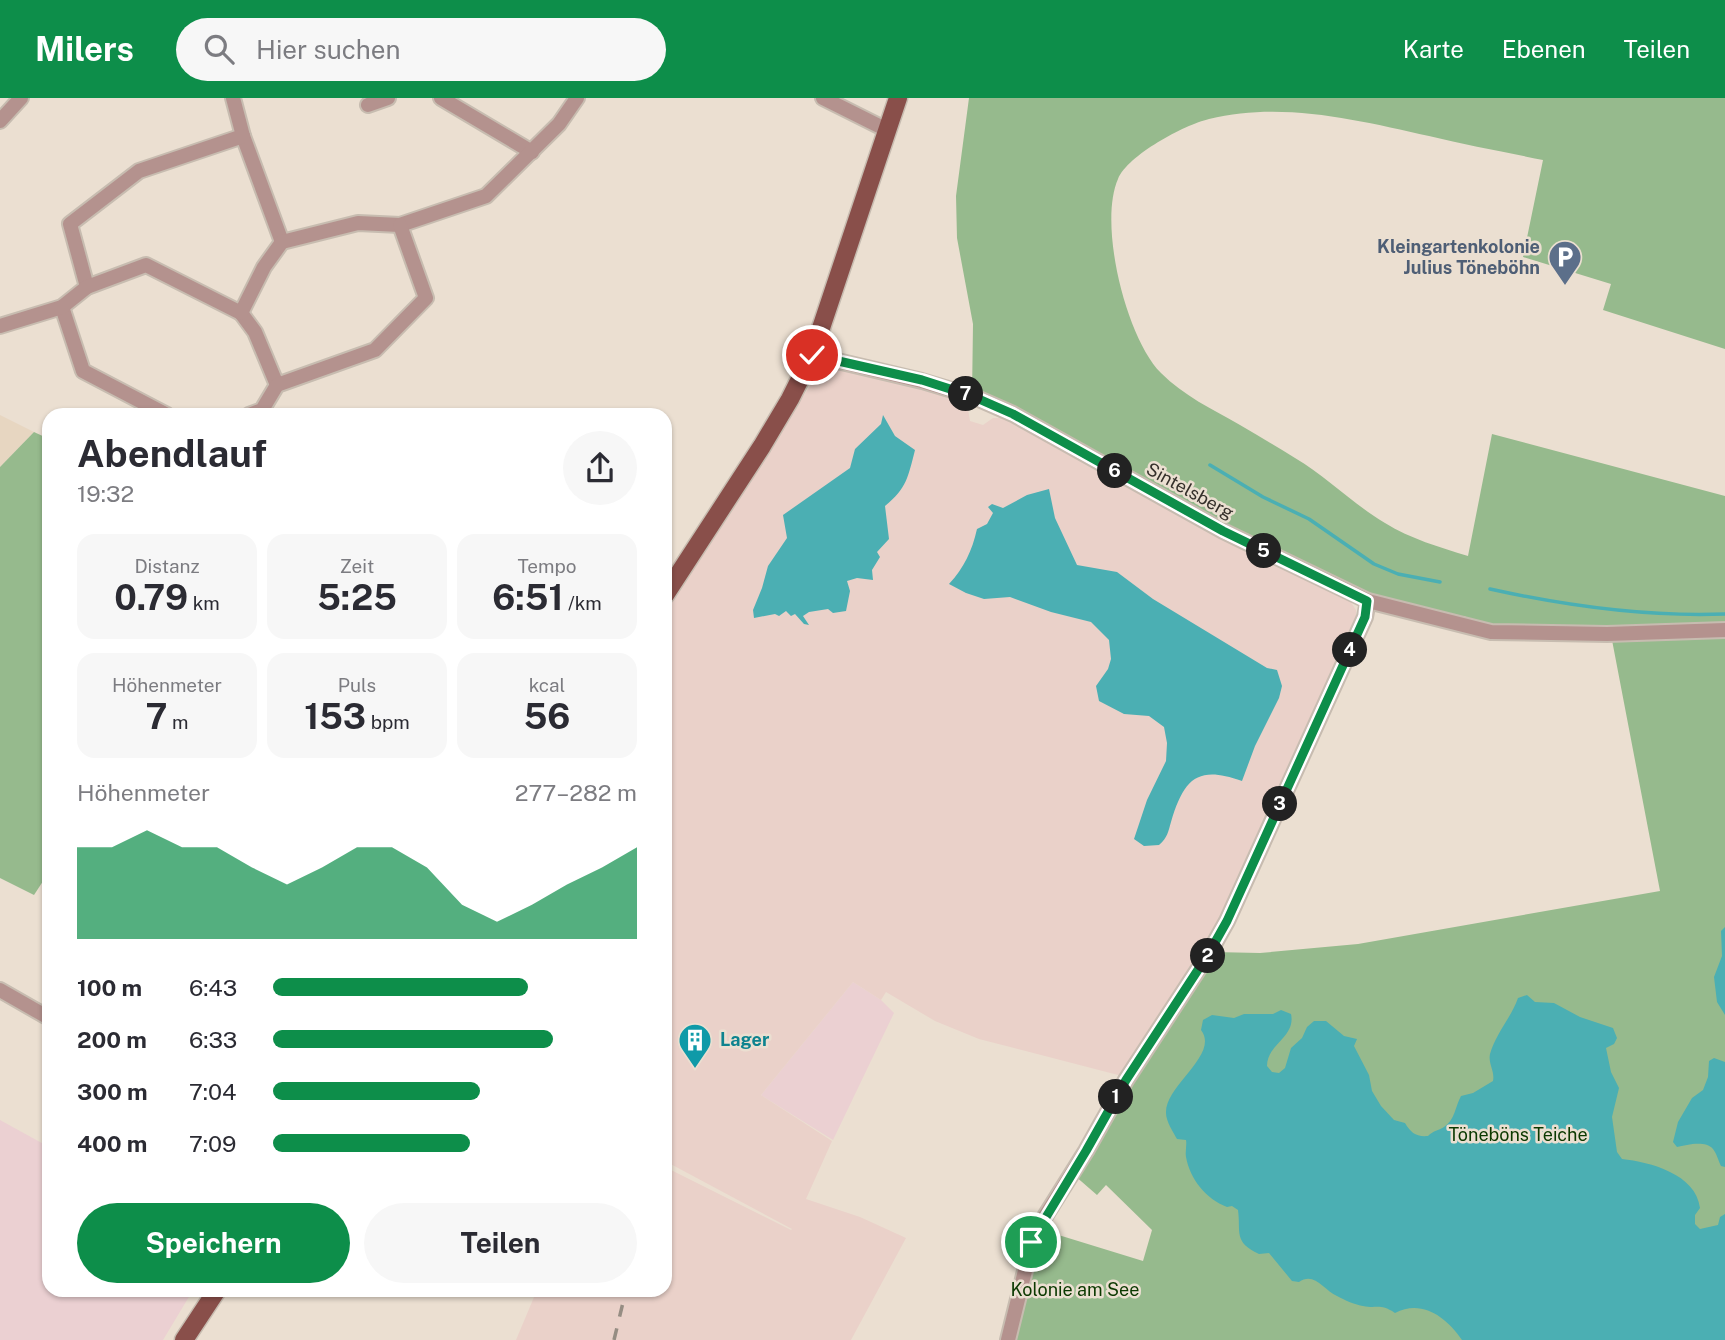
<!DOCTYPE html>
<html lang="de">
<head>
<meta charset="utf-8">
<style>
  :root { --surface:#fff; --page:#f7f7f7; --text:#2b2b33; --muted:#7c7c81; --accent:#0d8e4a }
  body { margin:0; font-family:"Public Sans",sans-serif; background:var(--page); color:var(--text); height:100vh; display:flex; flex-direction:column; font-size:26px; white-space:nowrap }
  * { box-sizing:border-box; margin:0 }
  p { font-size:23px; color:var(--muted) }
  .icon { flex:none; width:38px; height:38px; fill:none; stroke:currentColor; stroke-width:2; stroke-linecap:round; stroke-linejoin:round }
  .map { position:relative; flex:1; overflow:hidden }
  .details { position:absolute; left:42px; top:310px; width:630px; height:889px; display:flex; flex-direction:column; background:var(--surface); border-radius:21px; box-shadow:0 2px 5px #0004 }
  .details>* { flex:none }
  .pin { position:absolute; display:grid; place-items:center; width:60px; height:60px; color:#fff; margin:-30px; border:4px solid #fff; border-radius:50%; box-shadow:0 2px 7px #0007 }
  .km { position:absolute; width:35px; height:35px; margin:-18px; border-radius:50%; background:#222; color:#fff; font-size:19px; line-height:35px; text-align:center }
  .round { display:grid; place-items:center; flex:none; width:74px; height:74px; border-radius:37px; background:var(--page) }
  .summary { display:flex; align-items:center; justify-content:space-between; height:119px; padding:0 35px }
  h1 { font-size:38px; font-weight:700; line-height:52px }
  .stats { display:grid; grid-template-columns:repeat(3,1fr); gap:10px; height:119px; padding:7px 35px }
  .stats div { display:grid; align-content:center; border-radius:18px; background:var(--page); text-align:center }
  .stats b { font-size:35px; font-weight:700 }
  .stats small { font-size:19px; font-weight:400 }
  .stats p { font-size:19px }
  .chart { height:196px; padding:14px 35px }
  .chart p { display:flex; justify-content:space-between }
  .chart svg { width:100%; height:126px; margin-top:7px; fill:var(--accent); opacity:.7 }
  .action { display:flex; gap:14px; margin-top:auto; padding:14px 35px }
  .action a { flex:1; height:80px; border-radius:42px; background:var(--accent); color:#fff; font-size:28px; font-weight:700; line-height:80px; text-align:center }
  .action a+a { background:var(--page); color:var(--text) }
  ul { padding:0 35px; list-style:none; font-size:23px }
  li { display:grid; grid-template-columns:112px 84px 1fr; align-items:center; height:52px }
  li i { height:18px; border-radius:9px; background:var(--accent) }
  header { display:flex; align-items:center; gap:42px; box-sizing:border-box; height:98px; padding:0 35px; background:var(--accent); color:#fff }
  header strong { font-size:33px }
  nav { display:flex; gap:38px; margin-inline-start:auto; font-size:24px }
  .search { width:490px; height:63px; background:var(--page); display:flex; align-items:center; gap:18px; box-sizing:border-box; padding:0 24px; border-radius:38px; color:var(--muted); font-size:26px }
  .map>svg:first-child { display:block }
  .commercial { fill:#ebd0d2 }
  .industrial { fill:#ead1c9 }
  .built { fill:#e7d6c1 }
  .green { fill:#96ba8d }
  .water { fill:#4bafb3 }
  .lines { fill:none; stroke-linecap:round; stroke-linejoin:round }
  .stream { stroke:#4bafb3; stroke-width:3.5 }
  .minor-casing { stroke:#c7bcb0; stroke-width:18 }
  .major-casing { stroke:#c7bcb0; stroke-width:21 }
  .minor { stroke:#b4928e; stroke-width:14 }
  .major { stroke:#894f4a; stroke-width:18 }
  .rail { stroke:#968d83; stroke-width:3.5; stroke-dasharray:12 12; stroke-linecap:butt }
  .route-casing { stroke:#fff; stroke-width:14 }
  .route { stroke:#0d8e4a; stroke-width:9 }
  .labels { text-anchor:middle; stroke-width:5; stroke-linejoin:round; paint-order:stroke }
  .service-label { font-size:18px; font-weight:bold; fill:#4e5e75; stroke:#ebdfd1; text-anchor:end }
  .street-label { font-size:18px; fill:#35302b; stroke:#ebdfd1 }
  .culture-label { font-size:18px; font-weight:bold; fill:#0d838f; stroke:#ebdfd1; text-anchor:start }
  .park-label { font-size:18px; fill:#0b3900; stroke:#ebdfd1 }
</style>
</head>
<body>
<header>
<strong>Milers</strong>
<div class="search"><svg class="icon" aria-label="search" viewBox="0 0 24 24"><circle cx="10" cy="10" r="6"/><path d="M15 15l6 6"/></svg>Hier suchen</div>
<nav><a>Karte</a><a>Ebenen</a><a>Teilen</a></nav>
</header>
<div class="map">
<svg width="1725" height="1242" viewBox="0 0 1725 1242">
  <rect width="100%" height="100%" fill="#ebdfd1"/>
  <g class="commercial">
    <path d="M853,884L881,902L894,915L833,1042L761,997Z"/>
    <path d="M0,1022L49,1049V1192H193L163,1242H0Z"/>
  </g>
  <path class="industrial" d="M830,269L958,300L968,311L970,323L983,327L993,320H1005L1200,428L1348,500L1356,512V523L1225,820L1122,978L979,941L935,923L886,894L881,902L853,884L761,997L832,1043L806,1101L860,1119L906,1140L851,1242H516L537,1192H665V1069L791,1132L792,1131L665,1063V515L818,275Z"/>
  <path class="built" d="M0,317L34,334L0,369Z"/>
  <g class="green">
    <path d="M969,0H1725V251L1603,212L1611,186L1523,159L1543,62C1504,54 1466,47 1429,38C1357,22 1282,3 1209,21C1184,27 1128,57 1118,81C1098,126 1126,240 1161,275C1184,298 1212,311 1240,327C1259,338 1277,349 1295,360C1327,379 1353,406 1385,425C1411,441 1439,449 1468,458L1492,336L1725,398V527L1610,531L1483,528L1464,518L1453,521L1367,496L1223,433L972,298L973,226L957,140L956,98Z"/>
    <path d="M34,334L49,341V774L34,797L0,780V369Z"/>
    <path d="M1725,537V1242H1012L1039,1131L1143,1163L1152,1132L1106,1087L1097,1097L1074,1077L1213,854L1260,855L1358,846L1660,793L1612,542Z"/>
  </g>
  <g class="water">
    <path d="M883,317L895,338L915,352C908,379 907,390 885,408L889,441L877,454L880,459L872,472L873,482L857,480L847,483L850,493L846,513L833,515L828,511L809,514L803,518L809,527L804,526L795,516L791,518L786,513L779,518L775,516L754,520L753,512L762,490L768,468L787,440L783,417L850,370L855,351L881,326Z"/>
    <path d="M1049,391L1055,420L1077,467L1117,474L1153,501L1267,570L1277,572L1282,588L1279,600L1255,648L1242,683C1198,667 1184,680 1171,724C1168,734 1168,739 1159,747L1144,748L1134,741L1147,702L1166,663L1167,645L1164,629L1149,618L1124,616L1099,603L1096,588L1108,571L1111,561L1109,542L1091,524L1051,514L1010,499L984,501L966,495L949,486C964,470 972,453 977,431L987,426L993,415L988,409L992,406L1003,410L1027,397Z"/>
    <path d="M1725,829V917L1717,904L1714,879L1722,858L1721,833Z"/>
    <path d="M1527,897L1535,904L1554,905L1580,919L1613,930L1617,940L1614,946L1606,950L1611,974L1619,990L1612,1019L1617,1054L1622,1061C1650,1064 1696,1076 1700,1110L1695,1117V1126L1700,1131L1718,1127L1720,1119L1725,1116V1242H1462C1446,1219 1422,1201 1395,1215C1380,1205 1377,1211 1363,1208C1356,1207 1344,1202 1337,1198C1324,1192 1314,1173 1299,1184L1292,1183L1269,1155L1259,1156C1233,1144 1241,1134 1238,1112L1232,1108L1227,1109C1206,1101 1190,1081 1186,1059C1185,1053 1187,1048 1186,1042L1177,1041C1173,1034 1166,1023 1166,1015C1165,987 1220,957 1201,932L1203,922L1212,917L1234,920L1244,916H1273L1281,912L1291,916C1296,939 1267,946 1267,968L1272,974L1279,975L1285,970L1291,950L1302,940L1307,929L1314,923H1326L1344,938L1357,941L1354,948L1369,977L1372,993L1381,1008L1394,1022L1405,1025C1411,1035 1416,1039 1428,1038C1434,1032 1438,1033 1444,1029C1455,1022 1455,1009 1461,998L1473,995L1493,983C1495,973 1488,966 1490,956C1496,935 1511,920 1518,900Z"/>
    <path d="M1714,960L1725,964V1069L1721,1068C1718,1062 1717,1056 1713,1051C1705,1042 1687,1047 1677,1049L1673,1044L1678,1024L1692,1000L1703,992L1708,979L1709,963Z"/>
  </g>
  <g class="lines">
    <g class="stream">
      <path d="M1210,367L1263,399L1309,421L1374,466L1398,476L1440,484"/>
      <path d="M1490,491C1567,508 1646,519 1725,516"/>
    </g>
    <defs>
      <g id="minor">
        <path d="M233,0L243,38L282,144"/>
        <path d="M441,0L532,54"/>
        <path d="M823,0L887,32"/>
        <path d="M368,7L388,0"/>
        <path d="M0,23L21,0"/>
        <path d="M87,189L70,126L139,73L243,38"/>
        <path d="M62,209L83,273L167,317"/>
        <path d="M241,215L255,234L277,287"/>
        <path d="M0,228L62,209L87,189L146,167L241,215L264,169L282,144L358,125L400,127L486,98L559,26L577,0"/>
        <path d="M812,257L922,283L972,298L1013,316L1223,433L1368,503L1491,534L1607,536L1725,532"/>
        <path d="M249,317L262,312L277,287L375,252L426,200L400,127"/>
        <path d="M0,892L49,920"/>
        <path d="M1008,1242L1034,1136L1086,1053L1126,982L1209,855L1227,823L1365,519L1368,503"/>
      </g>
      <g id="major">
        <path d="M665,497L762,348L790,301L812,257L898,0"/>
        <path d="M184,1242L217,1192"/>
      </g>
    </defs>
    <use href="#minor" class="minor-casing"/>
    <use href="#major" class="major-casing"/>
    <use href="#minor" class="minor"/>
    <use href="#major" class="major"/>
    <path class="rail" d="M614,1242L626,1192"/>
  </g>
  <g class="lines">
    <defs>
      <path id="route" d="M812,257L922,282L972,298L1013,316L1223,433L1367,503L1365,519L1227,823L1209,855L1126,982L1086,1053L1031,1144"/>
    </defs>
    <use href="#route" class="route-casing"/>
    <use href="#route" class="route"/>
  </g>
  <defs>
    <symbol id="parking-pin" viewBox="-11 -11 22 30"><path d="M0 17L-7.5 6A9.5 9.5 0 1 1 7.5 6Z" fill="#5c6f8a" stroke="#ebdfd1"/><path d="M-3.5-5.5H1a3.5 3.5 0 0 1 0 7H-1V5.5H-3.5ZM-1-3.4V-.6H.8a1.4 1.4 0 0 0 0-2.8Z" fill="#fff"/></symbol>
    <symbol id="building-pin" viewBox="-11 -11 22 30"><path d="M0 17L-7.5 6A9.5 9.5 0 1 1 7.5 6Z" fill="#0f9aa8" stroke="#ebdfd1"/><path d="M-4-6H4V6H1V3H-1V6H-4ZM-2.5-4.3h1.7v1.8h-1.7ZM.8-4.3h1.7v1.8H.8ZM-2.5-1h1.7V.8h-1.7ZM.8-1h1.7V.8H.8Z" fill="#fff"/></symbol>
  </defs>
  <g fill-rule="evenodd">
    <use href="#parking-pin" x="1546" y="140" width="38" height="52"/>
    <use href="#building-pin" x="676" y="923" width="38" height="52"/>
  </g>
  <g class="labels">
    <g class="service-label">
      <text x="1540" y="155">Kleingartenkolonie<tspan x="1540" dy="21">Julius Töneböhn</tspan></text>
    </g>
    <g class="street-label">
      <text transform="translate(1190 393) rotate(29)" y="6">Sintelsberg</text>
    </g>
    <g class="culture-label">
      <text x="720" y="948">Lager</text>
    </g>
    <g class="park-label">
      <text x="1518" y="1043">Töneböns Teiche</text>
      <text x="1075" y="1198">Kolonie am See</text>
    </g>
  </g>
</svg>
<div class="pin" style="left:1031px;top:1144px;background:#1e9e55"><svg class="icon" aria-label="arrive" viewBox="0 0 24 24"><path d="M6 21V4h12l-3 4 3 4H6"/></svg></div>
<div class="pin" style="left:812px;top:257px;background:#d93025"><svg class="icon" aria-label="check" viewBox="0 0 24 24"><path d="M5 12l5 5 9-10"/></svg></div>
<b class="km" style="left:1116px;top:999px">1</b>
<b class="km" style="left:1208px;top:858px">2</b>
<b class="km" style="left:1280px;top:706px">3</b>
<b class="km" style="left:1350px;top:552px">4</b>
<b class="km" style="left:1264px;top:453px">5</b>
<b class="km" style="left:1115px;top:373px">6</b>
<b class="km" style="left:966px;top:296px">7</b>
<section class="details">
<div class="summary"><div><h1>Abendlauf</h1><p>19:32</p></div><a class="round"><svg class="icon" aria-label="share" viewBox="0 0 24 24"><path d="M12 15V3M7 8l5-5 5 5M5 13v7h14v-7"/></svg></a></div>
<div class="stats">
<div><p>Distanz</p><b>0.79<small> km</small></b></div>
<div><p>Zeit</p><b>5:25</b></div>
<div><p>Tempo</p><b>6:51<small> /km</small></b></div>
</div>
<div class="stats">
<div><p>Höhenmeter</p><b>7<small> m</small></b></div>
<div><p>Puls</p><b>153<small> bpm</small></b></div>
<div><p>kcal</p><b>56</b></div>
</div>
<div class="chart"><p><span>Höhenmeter</span>277–282 m</p>
<svg viewBox="0 0 160 44" preserveAspectRatio="none"><path d="M0 44V12L10 12L20 6L30 12L40 12L50 19L60 25L70 19L80 12L90 12L100 19L110 32L120 38L130 32L140 25L150 19L160 12V44z"/></svg>
</div>
<ul>
<li><b>100 m</b>6:43<i style="width:70%"></i></li>
<li><b>200 m</b>6:33<i style="width:77%"></i></li>
<li><b>300 m</b>7:04<i style="width:57%"></i></li>
<li><b>400 m</b>7:09<i style="width:54%"></i></li>
</ul>
<div class="action"><a>Speichern</a><a>Teilen</a></div>
</section>
</div>
</body>
</html>
